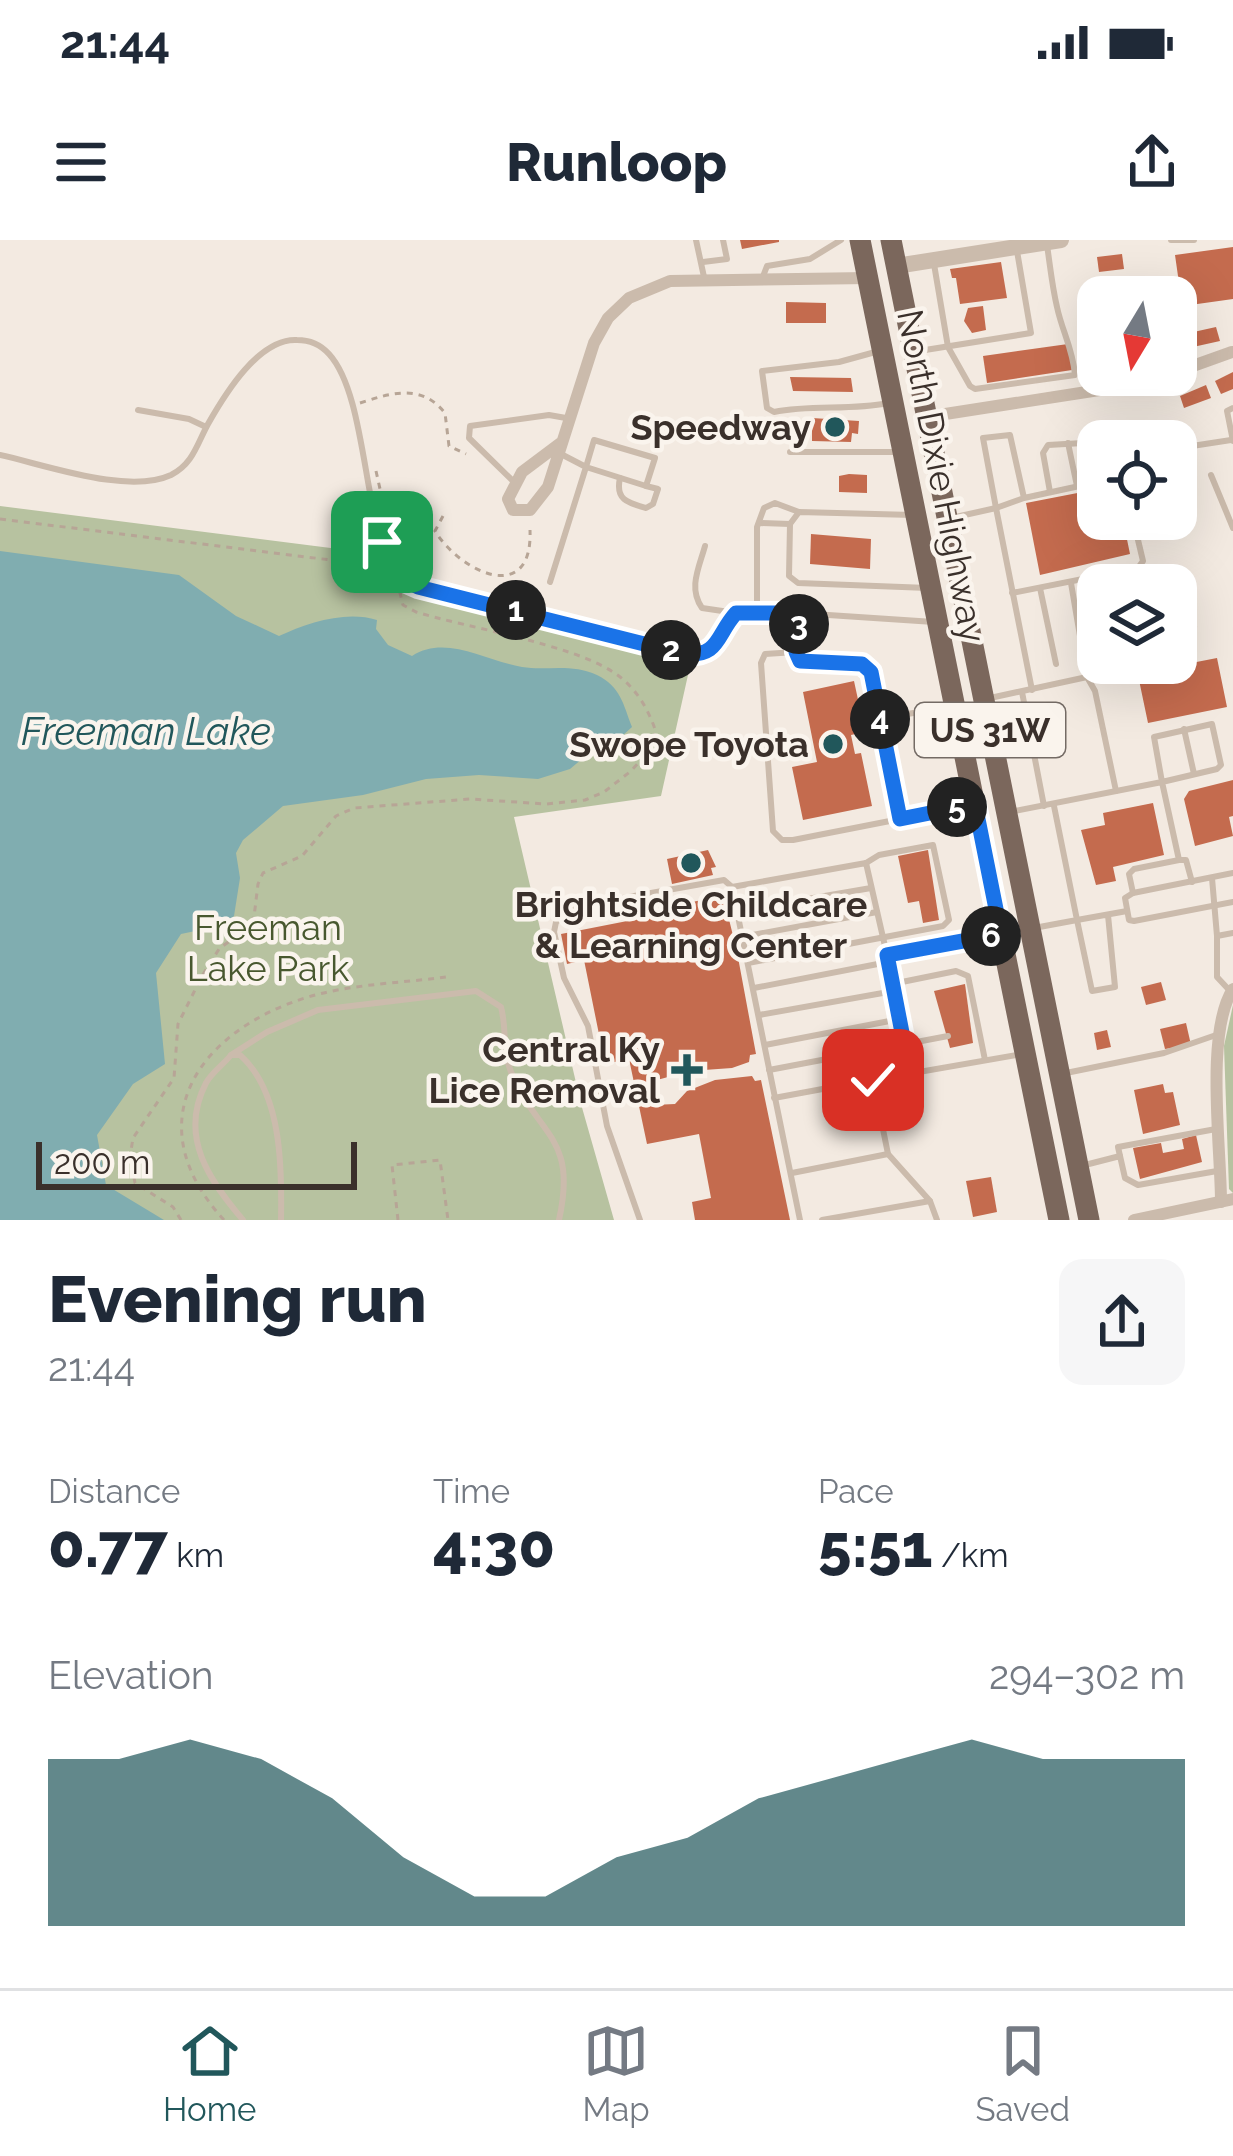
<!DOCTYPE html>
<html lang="en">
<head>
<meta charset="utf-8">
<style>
  :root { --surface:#fff; --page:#f6f6f7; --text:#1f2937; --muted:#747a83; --line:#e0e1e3; --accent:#21575b }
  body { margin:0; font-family:Raleway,sans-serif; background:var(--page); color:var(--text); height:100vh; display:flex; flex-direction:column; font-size:45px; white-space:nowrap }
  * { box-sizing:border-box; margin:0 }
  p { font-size:39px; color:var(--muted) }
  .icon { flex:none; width:66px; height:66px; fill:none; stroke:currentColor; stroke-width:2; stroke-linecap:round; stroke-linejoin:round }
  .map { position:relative; height:980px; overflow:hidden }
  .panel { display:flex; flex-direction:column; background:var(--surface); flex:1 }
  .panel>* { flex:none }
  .needle { width:78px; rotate:190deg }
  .controls { position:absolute; left:1077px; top:36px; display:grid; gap:24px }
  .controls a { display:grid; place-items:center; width:120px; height:120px; border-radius:24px; background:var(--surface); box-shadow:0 12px 48px #0002; font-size:60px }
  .scale { position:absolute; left:36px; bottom:30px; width:321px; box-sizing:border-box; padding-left:12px; border:6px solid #3a302b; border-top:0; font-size:33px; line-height:42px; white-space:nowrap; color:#3a302b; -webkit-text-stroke:9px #faf4ed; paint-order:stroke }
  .pin { position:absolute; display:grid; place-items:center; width:102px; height:102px; color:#fff; margin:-51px; border-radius:24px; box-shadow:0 6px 18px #0006 }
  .km { position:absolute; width:60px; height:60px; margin:-30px; border-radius:50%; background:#222; color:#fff; font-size:33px; line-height:60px; text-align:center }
  .round { display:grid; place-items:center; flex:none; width:126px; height:126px; border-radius:24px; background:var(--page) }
  .head { display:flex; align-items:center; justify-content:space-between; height:204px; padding:0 48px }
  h1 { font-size:66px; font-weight:800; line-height:90px }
  .figures { display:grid; grid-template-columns:repeat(3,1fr); gap:18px; height:204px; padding:12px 48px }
  .figures div { display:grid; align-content:center }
  .figures b { font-size:60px; font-weight:800 }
  .figures small { font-size:33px; font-weight:400 }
  .figures p { font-size:33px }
  .chart { height:336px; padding:24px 48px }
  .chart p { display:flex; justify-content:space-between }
  .chart svg { width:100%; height:216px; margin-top:12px; fill:var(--accent); opacity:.7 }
  .status { display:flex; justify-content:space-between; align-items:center; height:84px; padding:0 60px; background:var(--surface); direction:ltr }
  .status svg { height:33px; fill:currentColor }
  header { display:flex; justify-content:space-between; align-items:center; height:156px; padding:0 48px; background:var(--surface); font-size:54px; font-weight:800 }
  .menu { display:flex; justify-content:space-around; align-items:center; height:168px; border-top:3px solid var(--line); background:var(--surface); font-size:33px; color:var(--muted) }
  .menu a { display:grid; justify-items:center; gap:6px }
  .menu .on { color:var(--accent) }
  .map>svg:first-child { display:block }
  .green { fill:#b7c2a0 }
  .water { fill:#80adb0 }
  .building { fill:#c46b4e }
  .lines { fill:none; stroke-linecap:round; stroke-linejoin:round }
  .path { stroke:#b7a596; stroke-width:3; stroke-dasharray:6 6; stroke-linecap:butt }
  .service { stroke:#cbbbac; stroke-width:6 }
  .minor { stroke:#cbbbac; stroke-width:12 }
  .tertiary { stroke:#cbbbac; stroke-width:16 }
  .primary { stroke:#7b675c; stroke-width:21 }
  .route-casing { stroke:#fff; stroke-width:24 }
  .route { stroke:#1a73e8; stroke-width:15 }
  .poi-dot { fill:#21575b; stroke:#faf4ed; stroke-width:4.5 }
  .labels { text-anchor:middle; stroke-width:9; stroke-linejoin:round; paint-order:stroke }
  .shield { fill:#faf4ed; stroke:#746b65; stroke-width:3 }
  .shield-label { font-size:33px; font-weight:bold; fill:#3a302b }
  .poi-label { font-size:36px; font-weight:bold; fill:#3a302b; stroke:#faf4ed; text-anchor:end }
  .street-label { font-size:36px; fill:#3a302b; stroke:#faf4ed }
  .park-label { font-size:36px; fill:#48582f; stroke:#faf4ed }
  .water-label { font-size:39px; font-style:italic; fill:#21575b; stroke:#faf4ed }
</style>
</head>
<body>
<div class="status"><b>21:44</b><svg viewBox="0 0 49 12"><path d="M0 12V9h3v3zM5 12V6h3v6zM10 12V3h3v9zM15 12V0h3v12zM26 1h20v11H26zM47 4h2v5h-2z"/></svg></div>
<header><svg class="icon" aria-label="menu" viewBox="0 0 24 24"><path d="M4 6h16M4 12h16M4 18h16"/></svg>Runloop<svg class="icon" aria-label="share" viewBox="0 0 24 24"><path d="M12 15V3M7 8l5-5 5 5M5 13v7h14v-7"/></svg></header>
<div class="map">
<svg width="1233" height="980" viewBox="0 0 1233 980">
  <rect width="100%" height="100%" fill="#f3eae1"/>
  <g class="green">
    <path d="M0,266L370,313L401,346L690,426L661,556L514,577L581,864L614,980H0Z"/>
    <path d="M1233,765V953L1229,949L1224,806Z"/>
  </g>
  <path class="water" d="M0,311L179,335L236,376L279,396C307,383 346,370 377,380L376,389L388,405L412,416C446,394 486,421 522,427C546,431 572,423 597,435C621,447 623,464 632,487L610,507L588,514L570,529L538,539L479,535L426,539L363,555L283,566L243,600L236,613L240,638L234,676L224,685L181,694L156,733L165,824L133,844L97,895L106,945L164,980H0Z"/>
  <g class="building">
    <path d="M740,0H779V2L742,9Z"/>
    <path d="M1233,7V59L1176,67V57H1162L1160,46L1179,43L1175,15Z"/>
    <path d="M1122,14L1124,29L1099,32L1097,17Z"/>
    <path d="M1001,22L1007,58L960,64L956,38H952L950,29Z"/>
    <path d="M786,62L826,63V83H786Z"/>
    <path d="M983,66L986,90L972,93L964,81L968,68Z"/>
    <path d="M1216,87L1220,101L1193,107L1189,93Z"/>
    <path d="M1068,104L1072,130L987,143L983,116Z"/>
    <path d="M1233,132V149L1221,154L1215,141Z"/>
    <path d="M790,137L851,138L853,152L793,151Z"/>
    <path d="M1206,145L1211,158L1184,168L1180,156Z"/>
    <path d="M812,178L859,181L858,194L852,193L851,202L812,201Z"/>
    <path d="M849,234L867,235V253L839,252V236Z"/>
    <path d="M1098,249V279L1123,280L1130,314L1040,335L1026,263Z"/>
    <path d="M811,294L871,299L870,329L810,324Z"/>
    <path d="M1156,333L1159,345H1107V343Z"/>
    <path d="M1098,345V396H1096L1086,347Z"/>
    <path d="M1217,418L1227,467L1148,483L1139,440L1153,439L1147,423H1176V426Z"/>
    <path d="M854,441L865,492L851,495L855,514L861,513L872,566L803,580L792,527L817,522L803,452Z"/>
    <path d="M1233,540V576L1229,577L1233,596L1195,606L1184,559L1189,551Z"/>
    <path d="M1153,563L1164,615L1113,627L1116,641L1096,645L1081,590L1105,585L1103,573Z"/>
    <path d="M708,610L716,627L711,628L713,635L672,644L667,619Z"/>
    <path d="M928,610L939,680L923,683L919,661L908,663L898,616Z"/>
    <path d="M717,657L720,664L725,663L737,712L756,814L750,815L749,822L732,828L690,831L657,840L649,844L653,865L675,864L687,851L715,840L752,836L755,841L761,840L790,980H695L692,962L711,958L699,894L647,904L629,819L605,824L584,720L567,724L561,694L663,674L662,668Z"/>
    <path d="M1161,742L1166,760L1146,765L1141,747Z"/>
    <path d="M965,744L973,803L950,808L934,751Z"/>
    <path d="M1186,783L1191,805L1165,809L1160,789Z"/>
    <path d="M1107,790L1111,807L1097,810L1094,793Z"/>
    <path d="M1163,844L1165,853L1173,852L1180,885L1143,894L1134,850Z"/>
    <path d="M1196,895L1202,922L1140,939L1133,908L1161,903L1163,913L1184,909L1182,899Z"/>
    <path d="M991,937L997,972L973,977L966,941Z"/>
  </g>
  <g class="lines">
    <g class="path">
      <path d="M360,163C391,153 421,143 445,173L449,206L466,214"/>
      <path d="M376,231L389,289L430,295L435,291"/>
      <path d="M443,276L435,291C461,333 533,366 530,290"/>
      <path d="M399,278L401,289"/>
      <path d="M0,279L379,326"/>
      <path d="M181,980L173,967L135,943L130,917L133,898L174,838L178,784L202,736L219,709L248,687L254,677L258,644L263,633L302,616L336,576L354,568L470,559L546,564L585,560L604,552L631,531L642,519L656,492C648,468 635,446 613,432C570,404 469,388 416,372L403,365L399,349"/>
      <path d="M224,980C135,883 197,791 308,757C352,744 401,743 446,737"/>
      <path d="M398,980L392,925L440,920L448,980"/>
    </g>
    <g class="service">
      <path d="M696,0L704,37"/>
      <path d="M1171,0H1194"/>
      <path d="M703,22L727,19L723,0"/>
      <path d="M934,24L948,107L970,146L975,149L1075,135C1073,109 1062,91 1057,67C1052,46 1050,25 1047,5"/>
      <path d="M762,39L767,26L810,19L841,0"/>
      <path d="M879,111L839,122L762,131L767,168L774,172C812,164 850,171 888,163"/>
      <path d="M919,111L1031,93L1017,11"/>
      <path d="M138,170L189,179L206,187"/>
      <path d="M594,200L655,218L646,246L586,227Z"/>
      <path d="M1233,201L1227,171L1233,168"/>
      <path d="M1068,203L1077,246"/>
      <path d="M1192,206L1231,200"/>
      <path d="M790,212H900"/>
      <path d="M0,215C46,225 128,255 171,235C193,224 197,204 208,184C225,154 259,98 297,100C310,100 320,104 329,114C371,160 362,307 402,339C406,343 413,344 418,347L696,415L715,407L736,373L783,372L934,382"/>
      <path d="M1211,235L1233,288"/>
      <path d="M620,238C615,260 628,263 646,268L653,264L658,249L646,246"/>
      <path d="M514,242L469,198L470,186L549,175L566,178"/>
      <path d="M1050,252L1043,213L1048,205L1083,203L1098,240"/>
      <path d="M1024,258L1010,195L983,198L996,268L1024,258L1098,242"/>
      <path d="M913,275L799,272L790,284L789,336L798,343L928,348"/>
      <path d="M951,278L996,268L1032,450"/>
      <path d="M759,283L790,284"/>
      <path d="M705,306C699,328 688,348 702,368L736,373"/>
      <path d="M550,342L586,227L559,213"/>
      <path d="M1071,343L1087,437L1125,430L1130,423"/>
      <path d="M1040,348L1056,424"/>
      <path d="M1012,353L1138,328L1143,321L1133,279"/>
      <path d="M757,370V287L764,268L775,263L799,272"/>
      <path d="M800,373L796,412L799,421L862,425L871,432L900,579L971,565"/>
      <path d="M1176,392L1194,387"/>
      <path d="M796,412L765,414L761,423L773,591L782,600H793L900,579"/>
      <path d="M1022,452L1044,566"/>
      <path d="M990,458L1087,437L1095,451L1116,551"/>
      <path d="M881,487L907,474L952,467"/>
      <path d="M1184,489L1194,534"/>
      <path d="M1010,572L1162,542L1154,497L1212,484L1221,525L1217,529L1162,542L1179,620L1134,629L1129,634L1133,653L1233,633"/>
      <path d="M1179,620H1186L1192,642"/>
      <path d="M1212,638L1217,696L1233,693"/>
      <path d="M1133,653L1125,658L1129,680L1134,681L1233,662"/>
      <path d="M737,671L871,648"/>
      <path d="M1108,675L1115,747L1092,751L1077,680L1127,671"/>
      <path d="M1034,688L1077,680L1054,566"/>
      <path d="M1217,696V737L1231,752"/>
      <path d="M742,697L877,672"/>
      <path d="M887,719L911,834"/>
      <path d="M748,723L943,686L949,680L933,605L879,615L866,623"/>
      <path d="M892,744L956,731L968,736L985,820"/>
      <path d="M754,748L888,722"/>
      <path d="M759,775L894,751"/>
      <path d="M765,805L900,779"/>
      <path d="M231,815L267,792L318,770L476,751L501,767C507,789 502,810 511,832C537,896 578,895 559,980"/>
      <path d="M769,830L948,796"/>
      <path d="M1066,833L1164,813L1219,794"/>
      <path d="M774,858L871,840"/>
      <path d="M1120,916L1118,907L1216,889"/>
      <path d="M1085,925L1120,916L1125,938L1138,945L1217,931"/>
      <path d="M792,933L888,914"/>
      <path d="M243,980C210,941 178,897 206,843C211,833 224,824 231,815H240C282,852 282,928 281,980"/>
      <path d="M640,980L607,886L588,786L564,738L554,692L556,682L578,666L724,640L732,647"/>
      <path d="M800,980L732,647L866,623L887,715L995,695"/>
      <path d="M822,980L930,961"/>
      <path d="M937,980L930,961L888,914L873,840L1022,814"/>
    </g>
    <g class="minor">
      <path d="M1176,132L1232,112"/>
      <path d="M926,177L1125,146L1167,135"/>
      <path d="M562,202L522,232L508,259L513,270H530L548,247L594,103L608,78L629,58L670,41L868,38"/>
      <path d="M1221,962C1221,908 1205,792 1233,749"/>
      <path d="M1134,980L1233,959"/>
    </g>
    <path class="tertiary" d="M896,26L1061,0"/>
    <g class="primary">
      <path d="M860,0L1059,980"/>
      <path d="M891,0L1089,980"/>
    </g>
  </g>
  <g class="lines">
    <defs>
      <path id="route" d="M382,302L400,339L418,347L684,414C720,417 716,395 736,373H800L796,412L800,421L862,424L871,432L900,579L975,564L1001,694L887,715L910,834L873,840"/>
    </defs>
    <use href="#route" class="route-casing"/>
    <use href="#route" class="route"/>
  </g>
  <g class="poi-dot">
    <circle cx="835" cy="187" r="12"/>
    <circle cx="833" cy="504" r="12"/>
    <circle cx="691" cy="623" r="12"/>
    <path d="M681 812h12v12h12v12h-12v12h-12v-12h-12v-12h12z"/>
  </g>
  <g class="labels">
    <rect class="shield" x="915" y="463" width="150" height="54" rx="9"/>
    <g class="shield-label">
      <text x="990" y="502">US 31W</text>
    </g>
    <g class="poi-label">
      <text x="811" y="200">Speedway</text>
      <text x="809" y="517">Swope Toyota</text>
      <text x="691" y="677" text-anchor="middle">Brightside Childcare<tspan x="691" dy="41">&amp; Learning Center</tspan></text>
      <text x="660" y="822">Central Ky<tspan x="660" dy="41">Lice Removal</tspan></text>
    </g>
    <g class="street-label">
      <text transform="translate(942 236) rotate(79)" y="13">North Dixie Highway</text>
    </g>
    <g class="park-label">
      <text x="268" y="700">Freeman<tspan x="268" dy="41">Lake Park</tspan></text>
    </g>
    <g class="water-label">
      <text x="146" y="505">Freeman Lake</text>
    </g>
  </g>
</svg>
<div class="controls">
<a><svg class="needle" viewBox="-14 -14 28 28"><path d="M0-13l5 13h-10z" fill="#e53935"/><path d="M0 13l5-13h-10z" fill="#747a83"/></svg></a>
<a><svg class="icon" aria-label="locate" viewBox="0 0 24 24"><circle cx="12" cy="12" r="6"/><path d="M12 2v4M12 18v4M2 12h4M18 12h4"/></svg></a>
<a><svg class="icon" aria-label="layers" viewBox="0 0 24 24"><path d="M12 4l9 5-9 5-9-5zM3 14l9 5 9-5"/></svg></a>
</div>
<div class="scale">200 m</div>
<div class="pin" style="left:382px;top:302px;background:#1e9e55"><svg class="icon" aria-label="arrive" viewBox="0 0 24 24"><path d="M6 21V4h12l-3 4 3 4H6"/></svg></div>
<div class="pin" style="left:873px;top:840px;background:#d93025"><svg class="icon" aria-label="check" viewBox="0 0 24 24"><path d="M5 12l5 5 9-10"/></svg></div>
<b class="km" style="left:516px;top:370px">1</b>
<b class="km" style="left:671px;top:410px">2</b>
<b class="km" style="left:799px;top:384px">3</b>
<b class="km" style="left:880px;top:479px">4</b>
<b class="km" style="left:957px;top:567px">5</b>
<b class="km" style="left:991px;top:696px">6</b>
</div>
<section class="panel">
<div class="head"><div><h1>Evening run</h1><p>21:44</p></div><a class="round"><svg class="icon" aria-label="share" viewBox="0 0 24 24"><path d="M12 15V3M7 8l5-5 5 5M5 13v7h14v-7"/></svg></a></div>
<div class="figures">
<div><p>Distance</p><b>0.77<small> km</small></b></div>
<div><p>Time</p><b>4:30</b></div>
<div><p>Pace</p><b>5:51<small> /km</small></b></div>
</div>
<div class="chart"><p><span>Elevation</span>294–302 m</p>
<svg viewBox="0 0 160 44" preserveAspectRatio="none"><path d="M0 44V10L10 10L20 6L30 10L40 18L50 30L60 38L70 38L80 30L90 26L100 18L110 14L120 10L130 6L140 10L150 10L160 10V44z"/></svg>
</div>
</section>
<nav class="menu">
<a class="on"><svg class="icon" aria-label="home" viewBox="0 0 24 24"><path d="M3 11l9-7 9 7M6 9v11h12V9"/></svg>Home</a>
<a><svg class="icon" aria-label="map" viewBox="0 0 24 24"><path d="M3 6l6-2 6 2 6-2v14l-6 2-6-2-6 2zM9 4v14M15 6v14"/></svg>Map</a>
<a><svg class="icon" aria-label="saved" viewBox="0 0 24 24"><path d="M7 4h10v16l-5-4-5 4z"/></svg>Saved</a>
</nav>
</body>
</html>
